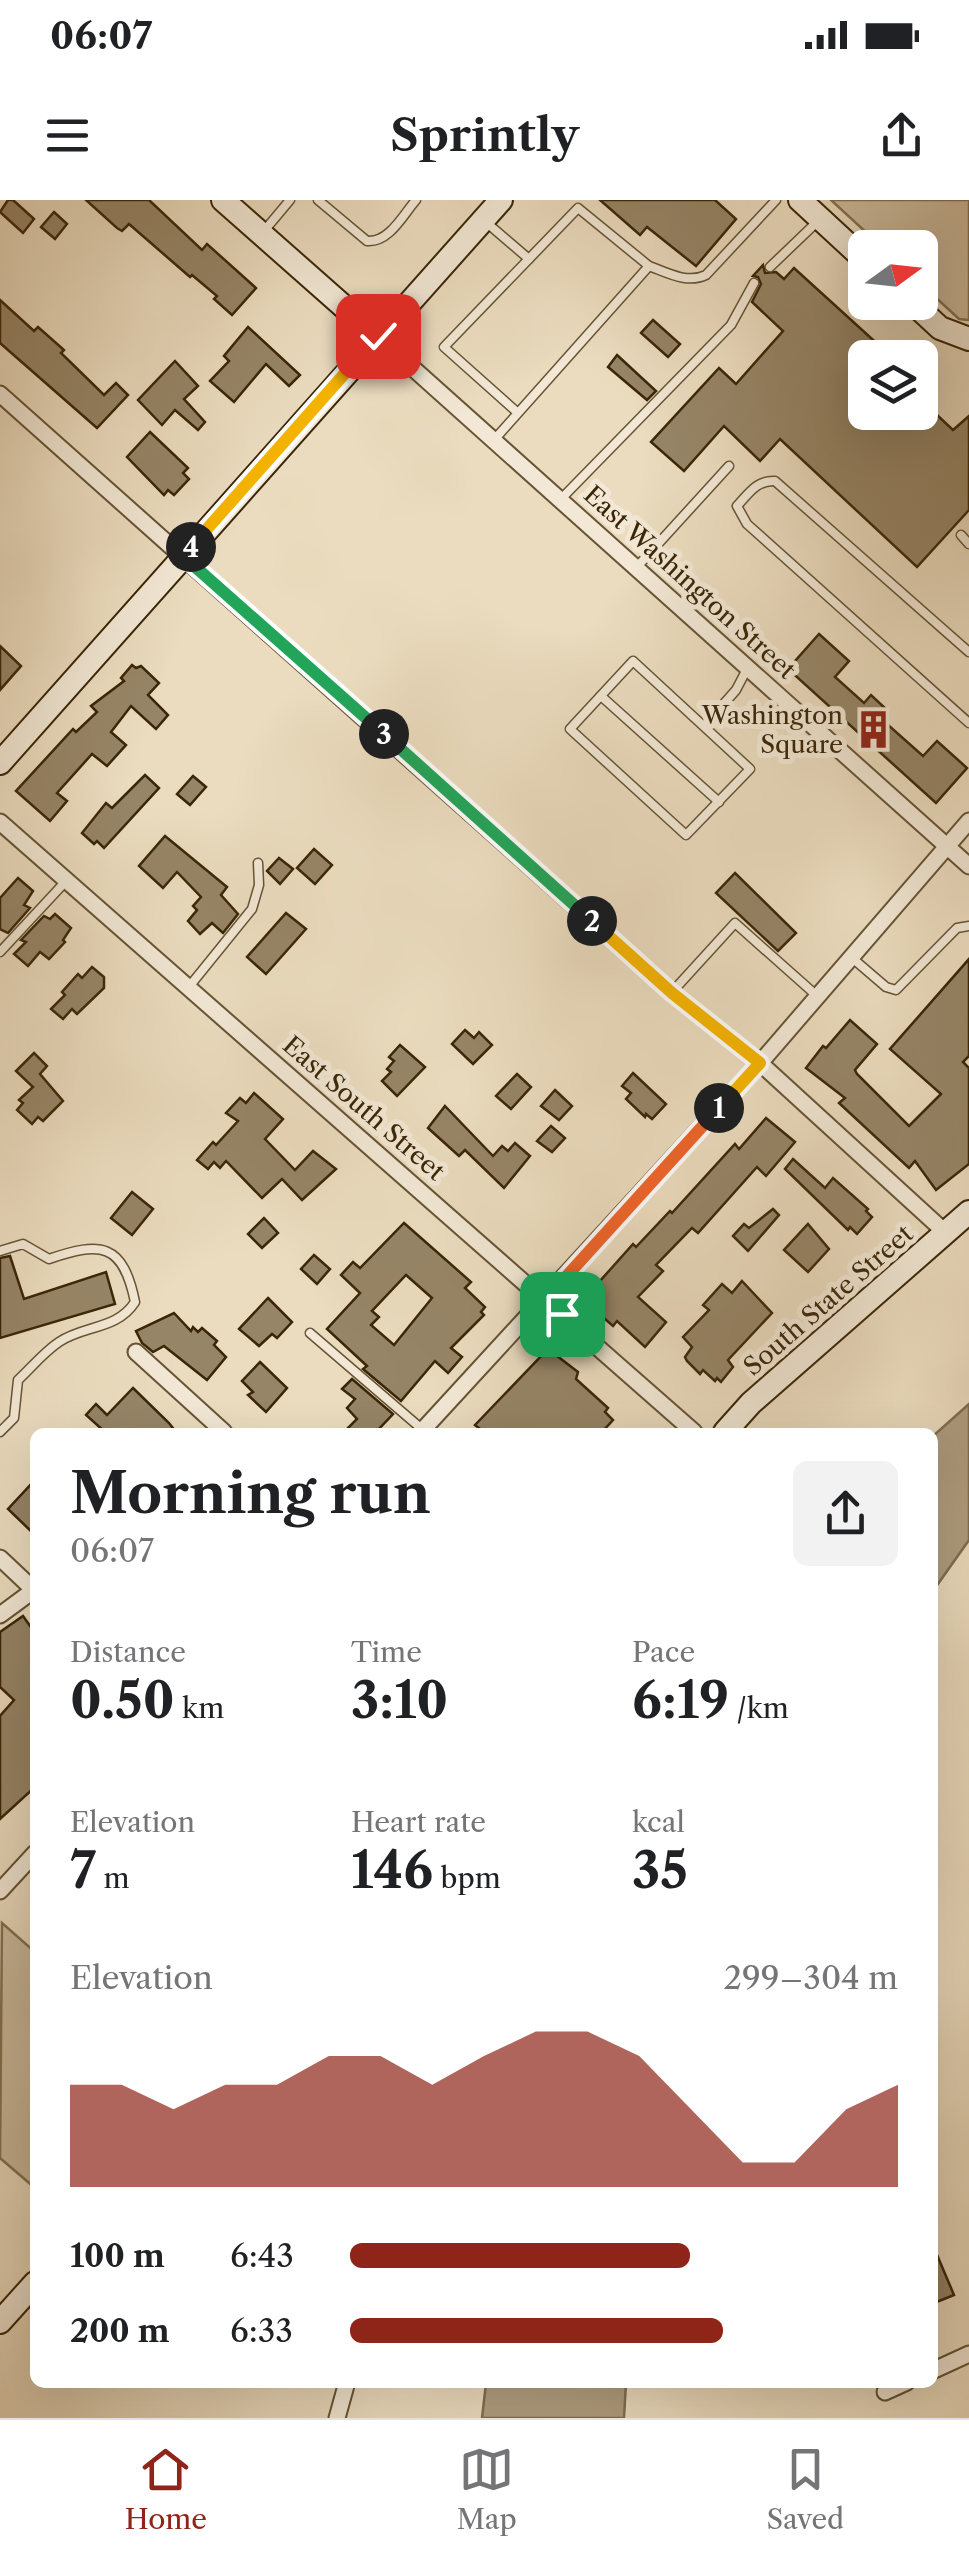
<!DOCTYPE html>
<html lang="en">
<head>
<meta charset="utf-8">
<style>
  :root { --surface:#fff; --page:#f2f2f2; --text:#202124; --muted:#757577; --line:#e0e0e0; --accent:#8f2418 }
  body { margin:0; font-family:"Libre Caslon Text",serif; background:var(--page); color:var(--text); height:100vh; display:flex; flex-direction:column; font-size:38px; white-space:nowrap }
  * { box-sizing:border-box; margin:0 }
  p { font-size:32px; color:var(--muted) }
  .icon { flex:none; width:55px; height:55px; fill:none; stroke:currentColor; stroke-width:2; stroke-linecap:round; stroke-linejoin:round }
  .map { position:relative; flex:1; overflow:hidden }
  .panel { position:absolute; left:30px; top:1228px; width:908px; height:960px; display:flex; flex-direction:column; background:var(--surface); border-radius:15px; box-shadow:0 10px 40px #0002 }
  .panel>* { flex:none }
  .needle { width:65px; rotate:75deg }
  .fabs { position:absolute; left:848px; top:30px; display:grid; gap:20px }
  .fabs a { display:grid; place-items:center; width:90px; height:90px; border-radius:15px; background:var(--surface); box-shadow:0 10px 40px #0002; font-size:50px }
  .pin { position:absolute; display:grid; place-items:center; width:85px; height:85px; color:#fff; margin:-42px; border-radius:20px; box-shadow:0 5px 15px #0006 }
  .km { position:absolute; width:50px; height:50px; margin:-25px; border-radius:50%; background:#222; color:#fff; font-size:28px; line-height:50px; text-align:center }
  .round { display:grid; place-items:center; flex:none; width:105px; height:105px; border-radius:15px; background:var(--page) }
  .overview { display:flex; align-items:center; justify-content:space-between; height:170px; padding:0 40px }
  h1 { font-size:55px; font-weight:700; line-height:75px }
  .metrics { display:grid; grid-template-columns:repeat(3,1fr); gap:15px; height:170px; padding:10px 40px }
  .metrics div { display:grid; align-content:center }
  .metrics b { font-size:50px; font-weight:700 }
  .metrics small { font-size:28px; font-weight:400 }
  .metrics p { font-size:28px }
  .chart { height:280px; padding:20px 40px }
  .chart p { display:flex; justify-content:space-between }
  .chart svg { width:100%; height:180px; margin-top:10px; fill:var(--accent); opacity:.7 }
  ul { padding:0 40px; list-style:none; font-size:32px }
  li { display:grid; grid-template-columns:160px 120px 1fr; align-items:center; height:75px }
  li i { height:25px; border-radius:12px; background:var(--accent) }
  .status { display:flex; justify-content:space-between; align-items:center; height:70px; padding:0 50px; background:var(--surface); direction:ltr }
  .status svg { height:28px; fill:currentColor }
  header { display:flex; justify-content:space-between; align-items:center; height:130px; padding:0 40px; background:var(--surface); font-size:45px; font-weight:700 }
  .tab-bar { display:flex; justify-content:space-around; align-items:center; height:140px; border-top:2px solid var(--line); background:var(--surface); font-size:28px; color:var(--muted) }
  .tab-bar a { display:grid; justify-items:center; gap:5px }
  .tab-bar .selected { color:var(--accent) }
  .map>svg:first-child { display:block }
  .green { fill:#cdbda0; stroke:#847254; stroke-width:2.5 }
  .water { fill:#af9e80; stroke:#806e50; stroke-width:2.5 }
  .building { fill:#968567; stroke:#3a2607; stroke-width:2.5; fill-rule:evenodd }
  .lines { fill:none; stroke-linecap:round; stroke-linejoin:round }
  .lane-casing { stroke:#665435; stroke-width:11 }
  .street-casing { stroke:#665435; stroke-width:19 }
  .secondary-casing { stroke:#3a2607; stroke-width:26 }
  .lane { stroke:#f2e8d5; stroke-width:8 }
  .street { stroke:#f2e8d5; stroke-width:15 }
  .secondary { stroke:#f2e8d5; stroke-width:22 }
  .split-1-casing { stroke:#fff; stroke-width:20 }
  .split-2-casing { stroke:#fff; stroke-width:20 }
  .split-3-casing { stroke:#fff; stroke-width:20 }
  .split-4-casing { stroke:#fff; stroke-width:20 }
  .split-5-casing { stroke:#fff; stroke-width:20 }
  .split-1 { stroke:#f0652b; stroke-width:12 }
  .split-2 { stroke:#f5b400; stroke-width:12 }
  .split-3 { stroke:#22a559; stroke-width:12 }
  .split-4 { stroke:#22a559; stroke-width:12 }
  .split-5 { stroke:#f5b400; stroke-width:12 }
  .labels { text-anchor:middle; stroke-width:10; stroke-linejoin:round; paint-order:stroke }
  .street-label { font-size:25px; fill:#3a2607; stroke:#f2e8d5 }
  .poi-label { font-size:25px; fill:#3a2607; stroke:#f2e8d5; text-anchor:end }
</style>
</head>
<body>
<div class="status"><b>06:07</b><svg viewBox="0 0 49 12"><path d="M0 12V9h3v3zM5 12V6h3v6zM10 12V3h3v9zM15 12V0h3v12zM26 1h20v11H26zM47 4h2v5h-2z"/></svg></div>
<header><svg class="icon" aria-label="menu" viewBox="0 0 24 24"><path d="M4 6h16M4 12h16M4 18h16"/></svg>Sprintly<svg class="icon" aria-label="share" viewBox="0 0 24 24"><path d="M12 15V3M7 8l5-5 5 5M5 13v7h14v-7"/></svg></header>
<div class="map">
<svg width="969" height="2218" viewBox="0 0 969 2218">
  <rect width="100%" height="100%" fill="#ebdcbf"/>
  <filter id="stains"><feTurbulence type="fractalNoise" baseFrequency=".002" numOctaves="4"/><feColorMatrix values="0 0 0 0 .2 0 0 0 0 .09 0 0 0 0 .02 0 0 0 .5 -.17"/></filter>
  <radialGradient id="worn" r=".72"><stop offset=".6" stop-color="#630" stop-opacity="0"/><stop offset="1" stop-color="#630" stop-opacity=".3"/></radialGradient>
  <g class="green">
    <path d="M831,0H969V120L959,119L920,83V48L882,47Z"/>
    <path d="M2,1723L35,1752V1988L0,1958Z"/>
  </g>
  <g class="water">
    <path d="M969,1204V1340L933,1391V1236Z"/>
    <path d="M486,2183H626L624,2218H482Z"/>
  </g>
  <g class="building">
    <path d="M8,0H13L34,19L23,33L0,12Z"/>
    <path d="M86,0H149L202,50L207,44L256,88L232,115L214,99L217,96L192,75L190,77L129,24L122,31L117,28Z"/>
    <path d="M600,0H715L736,19L696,66L647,27L640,35Z"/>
    <path d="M54,12L67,24L55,39L41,27Z"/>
    <path d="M763,65L765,73L776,72L784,79L794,68L893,158H865V212H920V199L953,230L969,216V310L917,367L780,239L760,261L724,226L684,271L651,242L719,168L736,184L783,131L752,102L761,84L758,77L753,76Z"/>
    <path d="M0,100L34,131L38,127L64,150L61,153L104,195L116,183L128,195L97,228L0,143Z"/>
    <path d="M653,120L680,144L668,157L641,133Z"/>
    <path d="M248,127L300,175L289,186L266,164L234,202L210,181L229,161L224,156Z"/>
    <path d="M617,155L656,191L647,200L608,167Z"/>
    <path d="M175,161L198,186L184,199L205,222L198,230L175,210L162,225L138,200Z"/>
    <path d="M150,232L188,268L183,273L189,279L174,295L168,290L164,295L127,257Z"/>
    <path d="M819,434L849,461L835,477L864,503L871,495L886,509L879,517L923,556L937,541L967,568L936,603L788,469Z"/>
    <path d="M0,446L21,466L0,490Z"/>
    <path d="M132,465L136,468L141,466L159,483L148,495L168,515L156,529L131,506L111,532L126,545L107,566L92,554L57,593L67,601L50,621L16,591L73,529L76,532L97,512L91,506L124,481L121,478Z"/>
    <path d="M145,575L159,588L104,648L97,641L94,644L82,633L106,603L112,608Z"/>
    <path d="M193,576L206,587L190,605L177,594Z"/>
    <path d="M165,636L227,687L221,695L238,714L223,733L212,723L200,734L188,721L197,710L193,706L201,697L177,672L163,688L139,666Z"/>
    <path d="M314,649L332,665L315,684L297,668Z"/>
    <path d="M279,658L293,669L280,684L267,671Z"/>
    <path d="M735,673L796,733L778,751L716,693Z"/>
    <path d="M18,678L33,691L24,705L30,708L8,733L0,729V698Z"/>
    <path d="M286,713L306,729L266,774L247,757Z"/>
    <path d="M55,714L71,728L63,740L65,742L49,759L40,752L28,766L14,754L26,742L21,740L44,716L50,719Z"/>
    <path d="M969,759V856L963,862L969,868V964L936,990L915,961L909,968L839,903L845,898L806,868L823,846L826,848L850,820L877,844L855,870L857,874L909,926L941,894L890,849Z"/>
    <path d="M92,767L104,777V788L77,814L72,809L63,819L51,809L65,795L62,792L78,774L82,778Z"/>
    <path d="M465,830L474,838L479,832L492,845L473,864L452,844Z"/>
    <path d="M400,845L425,867L397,896L382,881L391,872L387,869L394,861L389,857Z"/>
    <path d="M34,853L47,866L40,874L63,901L43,921L38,917L32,924L17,910L23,903L19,900L33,887L16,871Z"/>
    <path d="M633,873L666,904L652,919L646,914L645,917L626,899L631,893L622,886Z"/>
    <path d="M517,874L531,887L511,909L496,896Z"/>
    <path d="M555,890L572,906L559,920L541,906Z"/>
    <path d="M254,893L283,919L265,939L295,970L313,951L336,969L302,1000L282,979L262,998L226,961L220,968L214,962L208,969L197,960L213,942L216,945L238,921L226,913L240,898L246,903Z"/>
    <path d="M445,906L493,956L502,946L508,951L515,943L530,956L504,988L465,950L459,956L428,928Z"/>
    <path d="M766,918L795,942L766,976L757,967L698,1033L692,1028L656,1065L663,1071L638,1097L666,1122L645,1147L617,1121L613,1126L583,1100L633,1044L636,1047L670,1011L672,1013L735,944L739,949Z"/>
    <path d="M551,926L565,938L552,952L537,941Z"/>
    <path d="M793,959L825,988L833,978L868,1009L866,1011L872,1017L857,1034L850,1027L848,1030L785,969Z"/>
    <path d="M132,992L153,1009L132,1035L111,1018Z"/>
    <path d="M773,1009L779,1015L748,1051L733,1036L744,1024L749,1028Z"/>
    <path d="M264,1018L278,1033L262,1048L248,1034Z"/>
    <path d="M404,1023L471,1082L465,1088L485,1107L481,1112L484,1115L451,1148L462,1157L448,1173L435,1161L401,1201L363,1169L367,1166L327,1129L360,1093L341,1075L353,1062L360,1068ZM406,1075L432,1098L394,1145L371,1125L379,1117L372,1111Z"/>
    <path d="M808,1024L829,1049L808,1072L784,1050Z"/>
    <path d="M314,1055L330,1069L317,1084L301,1069Z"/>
    <path d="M10,1056L24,1099L106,1072L115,1104L0,1138V1058Z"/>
    <path d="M742,1081L772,1113L728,1160L733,1167L721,1182L717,1178L715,1181L703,1170L700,1174L687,1161L685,1157L692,1147L683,1137L709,1110L703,1105L722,1084L732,1093Z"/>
    <path d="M268,1098L292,1122L277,1138L272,1134L259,1146L239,1129Z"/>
    <path d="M174,1113L191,1131L193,1127L198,1132L202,1128L217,1141L214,1145L226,1157L207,1180L164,1146L153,1152L142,1143L136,1131Z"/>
    <path d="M548,1149L578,1172L576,1179L608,1208L605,1212L613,1220L602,1232H484L475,1225Z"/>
    <path d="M260,1162L287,1188L266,1212L248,1195L253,1192L242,1181Z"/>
    <path d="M352,1179L393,1214L376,1232H344L357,1219L347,1208L355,1199L342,1189Z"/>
    <path d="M133,1188L169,1223L176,1232H105L86,1215L96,1204L107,1215Z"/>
    <path d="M35,1280V1335L8,1309Z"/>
    <path d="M23,1416L35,1433V1587L0,1619V1516L14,1500L0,1487V1432Z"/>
    <path d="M932,2043L954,2095L932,2104Z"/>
  </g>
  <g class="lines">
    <defs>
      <g id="lane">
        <path d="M318,0L367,41C389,43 403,15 416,0"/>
        <path d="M487,23L529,59"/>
        <path d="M264,31L290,0"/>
        <path d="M649,66C668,73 687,84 706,75L776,0"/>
        <path d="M770,67L817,22"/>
        <path d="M494,240L649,66L578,8L444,147L518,213"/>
        <path d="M560,300L731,125L754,83"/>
        <path d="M961,335L969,344"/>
        <path d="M636,368L729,266"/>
        <path d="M969,452L775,281C757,280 749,293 737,306L747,324L969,523"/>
        <path d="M633,461L750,569L686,635L570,529Z"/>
        <path d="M601,496L719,602"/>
        <path d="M705,525L736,490L747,469"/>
        <path d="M0,752L67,680"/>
        <path d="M851,757L886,787L896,790L957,728L969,726"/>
        <path d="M188,788L252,709L259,685L258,663"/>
        <path d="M673,791L735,723L816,795"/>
        <path d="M0,1051L23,1044L49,1059C101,1041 123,1043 135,1102C117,1130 84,1125 59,1142C44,1152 31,1168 18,1180L14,1218L0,1232"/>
        <path d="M310,1133L423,1230"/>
      </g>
      <g id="street">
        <path d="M377,136L969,666"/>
        <path d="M0,194L672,793L760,863L946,1033"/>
        <path d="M0,622L694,1232"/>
        <path d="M136,1152L224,1232"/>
        <path d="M421,1232L760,863L969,621"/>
        <path d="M0,1358L35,1391"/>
        <path d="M0,1415L34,1390"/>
        <path d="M0,1691L35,1653"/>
        <path d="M932,2171L969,2154"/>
        <path d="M885,2192L907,2182"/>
        <path d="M337,2218L347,2182"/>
      </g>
      <g id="secondary">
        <path d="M223,0L377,136"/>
        <path d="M800,0L865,60"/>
        <path d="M912,102L940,128L969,139"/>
        <path d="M0,563L501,0"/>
        <path d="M725,1232L751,1203L969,1012"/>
        <path d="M0,2122L35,2083"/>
      </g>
    </defs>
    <use href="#lane" class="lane-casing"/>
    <use href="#street" class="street-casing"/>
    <use href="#secondary" class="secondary-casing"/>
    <use href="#lane" class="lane"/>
    <use href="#street" class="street"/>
    <use href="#secondary" class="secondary"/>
  </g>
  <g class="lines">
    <defs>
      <path id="split-1" d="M562,1114L545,1100L719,908"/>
      <path id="split-2" d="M592,721L672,793L760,863L719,908"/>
      <path id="split-3" d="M384,534L592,721"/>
      <path id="split-4" d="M191,347L183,356L384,534"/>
      <path id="split-5" d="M191,347L378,136"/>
    </defs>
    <use href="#split-1" class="split-1-casing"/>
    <use href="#split-2" class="split-2-casing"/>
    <use href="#split-3" class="split-3-casing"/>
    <use href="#split-4" class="split-4-casing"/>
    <use href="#split-5" class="split-5-casing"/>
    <use href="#split-1" class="split-1"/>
    <use href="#split-2" class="split-2"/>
    <use href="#split-3" class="split-3"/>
    <use href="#split-4" class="split-4"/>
    <use href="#split-5" class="split-5"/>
  </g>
  <defs>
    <symbol id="building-bare" viewBox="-9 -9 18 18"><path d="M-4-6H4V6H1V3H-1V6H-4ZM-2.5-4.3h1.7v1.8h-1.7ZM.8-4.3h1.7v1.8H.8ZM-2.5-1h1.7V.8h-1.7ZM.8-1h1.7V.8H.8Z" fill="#8f2418" stroke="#f2e8d5" stroke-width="2.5" paint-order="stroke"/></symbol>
  </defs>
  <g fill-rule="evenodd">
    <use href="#building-bare" x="846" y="502" width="55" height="55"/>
  </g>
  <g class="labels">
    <g class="street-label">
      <text transform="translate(690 382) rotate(42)" y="9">East Washington Street</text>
      <text transform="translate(364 908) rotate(41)" y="9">East South Street</text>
      <text transform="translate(828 1100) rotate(-41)" y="9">South State Street</text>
    </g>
    <g class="poi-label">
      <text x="843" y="524">Washington<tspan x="843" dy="29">Square</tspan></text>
    </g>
  </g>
  <rect width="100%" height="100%" filter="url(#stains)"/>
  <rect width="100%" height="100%" fill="url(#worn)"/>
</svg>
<div class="fabs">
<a><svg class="needle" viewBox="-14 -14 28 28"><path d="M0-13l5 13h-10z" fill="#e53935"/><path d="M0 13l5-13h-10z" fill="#757577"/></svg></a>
<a><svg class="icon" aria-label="layers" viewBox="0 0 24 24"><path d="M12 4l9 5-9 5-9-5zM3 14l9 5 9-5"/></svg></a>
</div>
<div class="pin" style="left:562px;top:1114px;background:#1e9e55"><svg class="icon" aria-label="arrive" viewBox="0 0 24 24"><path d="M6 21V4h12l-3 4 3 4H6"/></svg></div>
<div class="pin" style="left:378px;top:136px;background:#d93025"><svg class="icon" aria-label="check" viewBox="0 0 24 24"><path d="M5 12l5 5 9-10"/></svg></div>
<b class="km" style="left:719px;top:908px">1</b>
<b class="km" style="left:592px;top:721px">2</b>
<b class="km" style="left:384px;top:534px">3</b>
<b class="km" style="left:191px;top:347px">4</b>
<section class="panel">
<div class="overview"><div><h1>Morning run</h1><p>06:07</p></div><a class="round"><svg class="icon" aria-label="share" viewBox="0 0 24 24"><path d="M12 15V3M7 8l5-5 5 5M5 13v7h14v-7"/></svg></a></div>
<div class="metrics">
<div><p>Distance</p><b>0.50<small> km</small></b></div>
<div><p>Time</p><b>3:10</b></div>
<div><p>Pace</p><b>6:19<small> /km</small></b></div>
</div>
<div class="metrics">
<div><p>Elevation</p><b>7<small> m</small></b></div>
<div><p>Heart rate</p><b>146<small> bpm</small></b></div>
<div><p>kcal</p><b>35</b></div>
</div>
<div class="chart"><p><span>Elevation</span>299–304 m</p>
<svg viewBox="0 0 160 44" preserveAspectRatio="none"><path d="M0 44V19L10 19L20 25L30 19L40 19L50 12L60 12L70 19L80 12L90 6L100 6L110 12L120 25L130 38L140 38L150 25L160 19V44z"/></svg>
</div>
<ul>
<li><b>100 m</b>6:43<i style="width:62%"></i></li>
<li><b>200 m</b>6:33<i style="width:68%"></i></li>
</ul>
</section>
</div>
<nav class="tab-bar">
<a class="selected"><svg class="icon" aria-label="home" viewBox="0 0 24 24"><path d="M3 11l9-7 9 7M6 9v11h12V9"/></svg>Home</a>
<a><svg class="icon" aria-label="map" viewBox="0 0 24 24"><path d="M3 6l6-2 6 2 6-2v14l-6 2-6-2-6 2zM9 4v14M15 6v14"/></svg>Map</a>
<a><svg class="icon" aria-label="saved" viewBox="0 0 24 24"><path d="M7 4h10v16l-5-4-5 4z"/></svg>Saved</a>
</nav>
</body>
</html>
